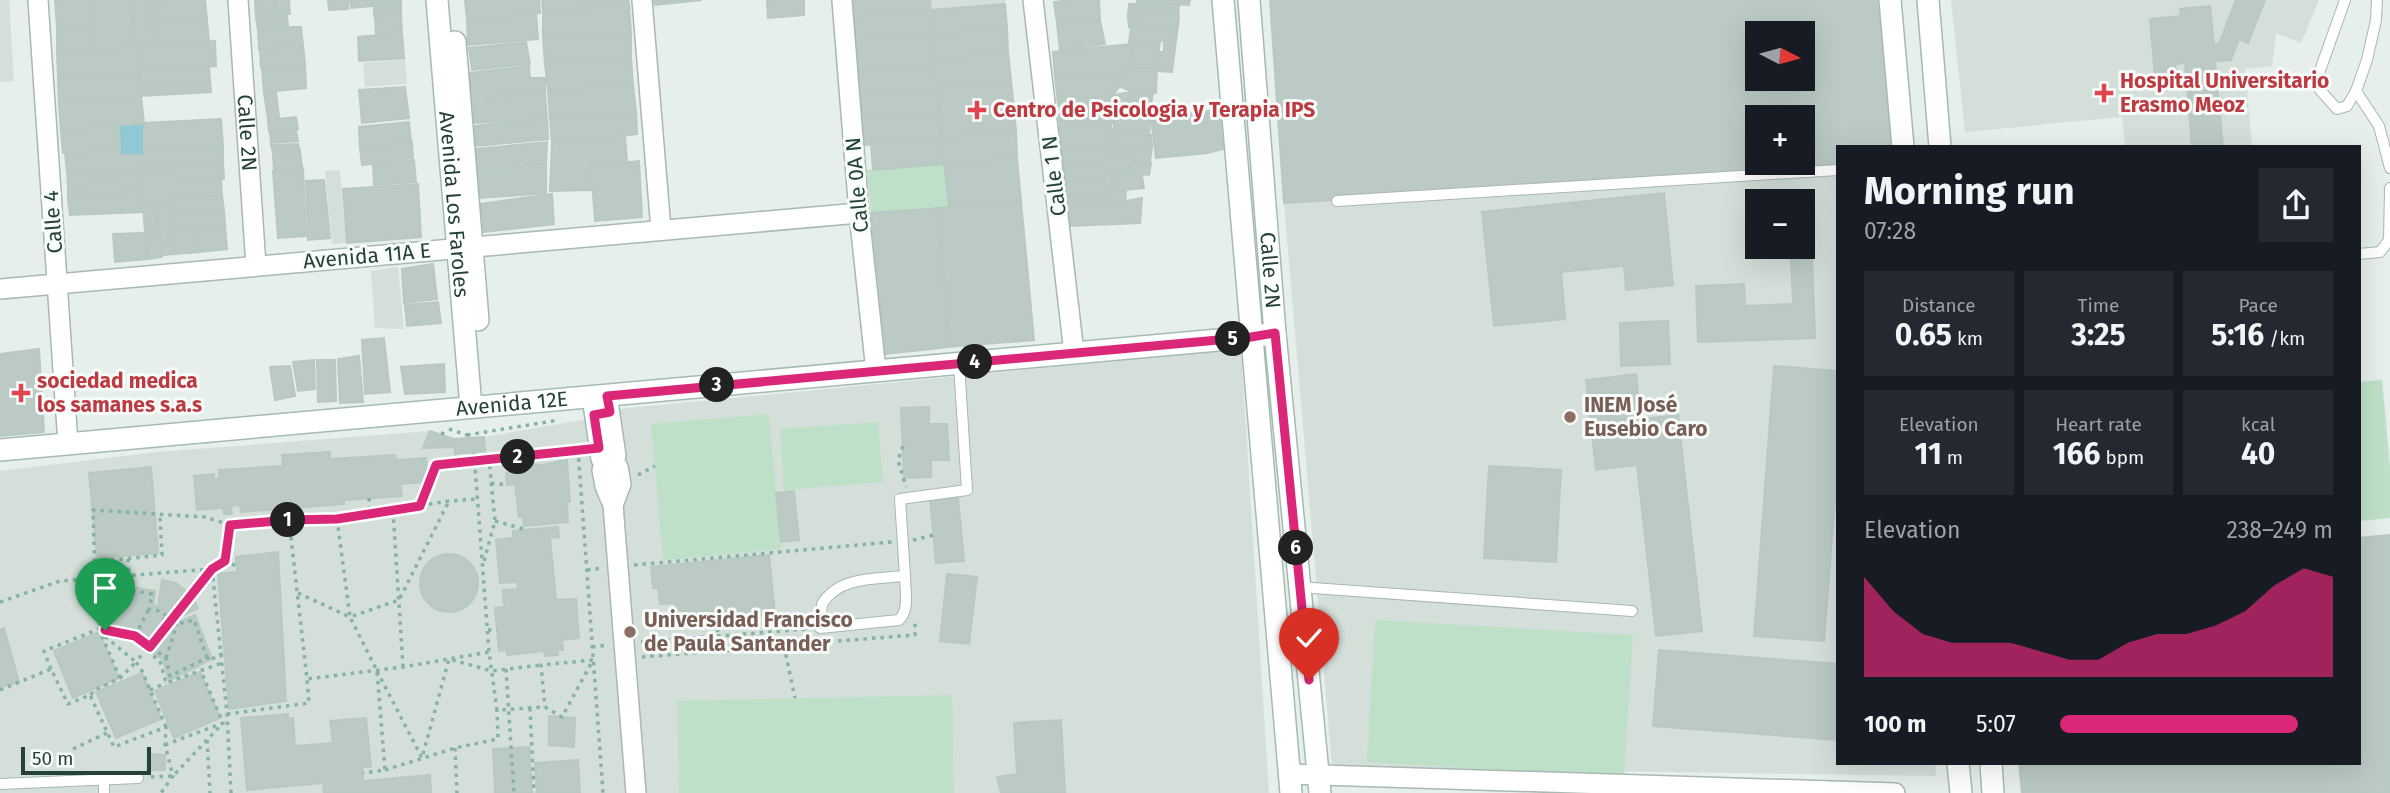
<!DOCTYPE html>
<html lang="en">
<head>
<meta charset="utf-8">
<style>
  :root { --surface:#171b24; --page:#242831; --text:#f1f3f6; --muted:#9ea1a6; --accent:#db2777 }
  body { margin:0; font-family:"Fira Sans",sans-serif; background:var(--page); color:var(--text); height:100vh; display:flex; flex-direction:column; font-size:26px; white-space:nowrap }
  * { box-sizing:border-box; margin:0 }
  p { font-size:23px; color:var(--muted) }
  .icon { flex:none; width:38px; height:38px; fill:none; stroke:currentColor; stroke-width:2; stroke-linecap:round; stroke-linejoin:round }
  .map { position:relative; flex:1; overflow:hidden }
  .details { position:absolute; left:1836px; top:145px; width:525px; height:620px; display:flex; flex-direction:column; background:var(--surface); border-radius:0px; box-shadow:0 7px 28px #0002 }
  .details>* { flex:none }
  .needle { width:46px; rotate:96deg }
  .controls { position:absolute; left:1745px; top:21px; display:grid; gap:14px }
  .controls a { display:grid; place-items:center; width:70px; height:70px; border-radius:0px; background:var(--surface); box-shadow:0 7px 28px #0002; font-size:35px }
  .scale { position:absolute; left:21px; bottom:18px; width:130px; box-sizing:border-box; padding-left:7px; border:4px solid #24423a; border-top:0; font-size:19px; line-height:24px; white-space:nowrap; color:#24423a; -webkit-text-stroke:5px #f7fbf9; paint-order:stroke }
  .pin { position:absolute; display:grid; place-items:center; width:60px; height:60px; color:#fff; margin:-72px -30px; border-radius:50% 50% 50% 0; rotate:-45deg; box-shadow:0 0 7px #0007 }
  .pin .icon { rotate:45deg }
  .km { position:absolute; width:35px; height:35px; margin:-18px; border-radius:50%; background:#222; color:#fff; font-size:19px; line-height:35px; text-align:center }
  .round { display:grid; place-items:center; flex:none; width:74px; height:74px; border-radius:0px; background:var(--page) }
  .headline { display:flex; align-items:center; justify-content:space-between; height:119px; padding:0 28px }
  h1 { font-size:38px; font-weight:700; line-height:52px }
  .figures { display:grid; grid-template-columns:repeat(3,1fr); gap:10px; height:119px; padding:7px 28px }
  .figures div { display:grid; align-content:center; border-radius:0px; background:var(--page); text-align:center }
  .figures b { font-size:30px; font-weight:700 }
  .figures small { font-size:19px; font-weight:400 }
  .figures p { font-size:19px }
  .chart { height:196px; padding:14px 28px }
  .chart p { display:flex; justify-content:space-between }
  .chart svg { width:100%; height:126px; margin-top:7px; fill:var(--accent); opacity:.7 }
  ul { padding:0 28px; list-style:none; font-size:23px }
  li { display:grid; grid-template-columns:112px 84px 1fr; align-items:center; height:52px }
  li i { height:18px; border-radius:9px; background:var(--accent) }
  .map>svg:first-child { display:block }
  .built { fill:#d4dfda; fill-rule:evenodd }
  .green { fill:#bfe0c8 }
  .water { fill:#8ec9d4 }
  .building { fill:#bbcac4; stroke:#b8c9c2; stroke-width:2; fill-rule:evenodd }
  .lines { fill:none; stroke-linecap:round; stroke-linejoin:round }
  .lane-casing { stroke:#a8b8b2; stroke-width:12 }
  .street-casing { stroke:#a8b8b2; stroke-width:22 }
  .secondary-casing { stroke:#a4bbb3; stroke-width:24 }
  .path { stroke:#86b3a5; stroke-width:3.5; stroke-dasharray:3.5 5; stroke-linecap:butt }
  .lane { stroke:#fff; stroke-width:10 }
  .street { stroke:#fff; stroke-width:19 }
  .secondary { stroke:#fff; stroke-width:21 }
  .path-bridge { stroke:#86b3a5; stroke-width:3.5; stroke-dasharray:3.5 5; stroke-linecap:butt }
  .route-casing { stroke:#fff; stroke-width:14 }
  .route { stroke:#db2777; stroke-width:9 }
  .health-dot { fill:#e0444e; stroke:#f7fbf9; stroke-width:2.5 }
  .education-dot { fill:#8d6e63; stroke:#f7fbf9; stroke-width:2.5 }
  .labels { text-anchor:middle; stroke-width:6; stroke-linejoin:round; paint-order:stroke }
  .health-label { font-size:21px; font-weight:bold; fill:#be3a42; stroke:#f7fbf9; text-anchor:start }
  .street-label { font-size:21px; fill:#24423a; stroke:#f7fbf9 }
  .education-label { font-size:21px; font-weight:bold; fill:#785e54; stroke:#f7fbf9; text-anchor:start }
</style>
</head>
<body>
<div class="map">
<svg width="2390" height="793" viewBox="0 0 2390 793">
  <rect width="100%" height="100%" fill="#e6efeb"/>
  <g class="built">
    <path d="M0,0H9L14,81L0,82Z"/>
    <path d="M930,0H1005V4L931,10Z"/>
    <path d="M1951,0H2319L2301,43L2276,33L2272,66L2245,69L2252,147H2125L2122,117L1965,132Z"/>
    <path d="M405,59L407,84L365,87L363,63Z"/>
    <path d="M340,170L346,243L332,244L325,171Z"/>
    <path d="M1837,170L1838,763H1935L1936,776L1332,767L1284,203ZM1757,201H1802V247H1757Z"/>
    <path d="M398,267L404,329L375,328L371,271Z"/>
    <path d="M1241,349L1269,793H0V471L157,452L430,431L454,439L484,437L588,419L621,428L619,409Z"/>
  </g>
  <g class="green">
    <path d="M944,164L949,207L871,213L867,170Z"/>
    <path d="M2382,380L2390,467V518L2359,521V382Z"/>
    <path d="M769,414L781,549L663,560L651,424Z"/>
    <path d="M878,422L883,482L784,490L780,429Z"/>
    <path d="M1375,620L1633,635L1624,778L1367,762Z"/>
    <path d="M952,695L954,793H679L677,701Z"/>
  </g>
  <path class="water" d="M144,123V155H120L119,125Z"/>
  <g class="building">
    <path d="M55,0H89L92,25L57,28Z"/>
    <path d="M89,0H131L136,47L94,49Z"/>
    <path d="M131,0H147L149,24H152L153,45L136,47Z"/>
    <path d="M147,0H159L161,24H149Z"/>
    <path d="M159,0H205L207,20L161,24Z"/>
    <path d="M255,0H274L275,15L256,17Z"/>
    <path d="M275,0H289L290,14H276Z"/>
    <path d="M328,0H348V9L329,10Z"/>
    <path d="M350,0H372V6L351,8Z"/>
    <path d="M373,0H401V4L373,5Z"/>
    <path d="M465,0H539L540,13L467,20Z"/>
    <path d="M542,0H628L629,4L543,13Z"/>
    <path d="M654,0H702L655,5Z"/>
    <path d="M767,0H804V15L768,18Z"/>
    <path d="M852,0H930L931,10L853,17Z"/>
    <path d="M1069,0H1099L1100,21L1057,23L1054,2Z"/>
    <path d="M1137,0H1166L1165,3H1137Z"/>
    <path d="M1166,0H1190L1189,5L1166,4Z"/>
    <path d="M1270,0H1883L1891,147H1838V170L1284,203ZM1757,33H1802V79H1757ZM1757,117H1802V163H1757Z"/>
    <path d="M2236,0H2265L2248,43L2239,39L2231,60L2215,61L2223,147H2192L2185,63L2175,64L2177,75L2155,77L2150,19L2181,16L2180,9L2210,6L2214,44H2219Z"/>
    <path d="M1164,3L1179,5L1178,14L1128,16L1129,4Z"/>
    <path d="M629,4L631,34L543,37V13Z"/>
    <path d="M1005,4L1007,28L932,35L931,10Z"/>
    <path d="M401,5V14L374,16V6Z"/>
    <path d="M931,10L932,35L855,41L853,17Z"/>
    <path d="M536,14L538,39L468,45L467,20Z"/>
    <path d="M1179,14L1178,27H1129L1128,17Z"/>
    <path d="M287,15L288,26L258,30L256,18Z"/>
    <path d="M401,15L402,31L376,34L375,17Z"/>
    <path d="M207,20L209,41L153,45L152,24Z"/>
    <path d="M1100,21L1105,44L1060,50L1057,23Z"/>
    <path d="M92,25L94,49L57,52V28Z"/>
    <path d="M1131,26L1178,27L1176,40L1129,43Z"/>
    <path d="M293,27H301L303,45L259,49L258,31Z"/>
    <path d="M1007,28L1008,52L934,60L932,35Z"/>
    <path d="M402,33L404,58L359,61L358,37Z"/>
    <path d="M631,34V57L545,64L543,37Z"/>
    <path d="M932,35L935,67L858,72L855,41Z"/>
    <path d="M1176,40L1172,72L1158,71L1159,52H1164V41Z"/>
    <path d="M215,41L216,66L138,72L136,47Z"/>
    <path d="M1160,41L1157,68H1133L1132,44Z"/>
    <path d="M526,42L530,64L472,70L469,48Z"/>
    <path d="M1131,44L1133,71L1055,77L1053,52Z"/>
    <path d="M303,46L305,64L261,68L260,50Z"/>
    <path d="M136,47L138,72L58,77L57,52Z"/>
    <path d="M1008,52L1011,80L937,89L934,60Z"/>
    <path d="M631,58L633,85L548,90L545,64Z"/>
    <path d="M305,65L306,88L264,92L262,69Z"/>
    <path d="M529,66L530,78H545V93L472,97L470,73Z"/>
    <path d="M209,67L210,80L140,85L138,72Z"/>
    <path d="M935,67L937,89L860,95L858,72Z"/>
    <path d="M1134,68H1157L1156,93H1134L1120,86L1119,73L1134,72Z"/>
    <path d="M138,72L141,96L59,104L58,77Z"/>
    <path d="M1118,72L1119,87L1113,95L1058,103L1055,77Z"/>
    <path d="M210,80L211,92L141,96L140,85Z"/>
    <path d="M1011,80L1016,131L942,138L937,89Z"/>
    <path d="M633,85L636,112L550,119L548,90Z"/>
    <path d="M405,87L409,118L362,123L359,90Z"/>
    <path d="M937,89L939,112L862,118L860,95Z"/>
    <path d="M276,92L279,117L268,119L264,93Z"/>
    <path d="M1125,93H1153L1149,119L1113,120L1114,95Z"/>
    <path d="M545,94L547,119L474,123L473,99Z"/>
    <path d="M1113,95L1114,123L1060,127L1058,103Z"/>
    <path d="M141,96L144,123L61,131L59,104Z"/>
    <path d="M1223,109L1227,148L1207,153L1156,158L1151,119Z"/>
    <path d="M636,112L637,134L552,143L550,119Z"/>
    <path d="M939,112L942,138L864,145L862,118Z"/>
    <path d="M296,117L298,129L269,131L268,120Z"/>
    <path d="M221,119L223,146L144,148V123Z"/>
    <path d="M547,119L548,139L476,146L475,126Z"/>
    <path d="M1115,120H1150L1149,135L1112,136Z"/>
    <path d="M409,122L411,142L360,148L359,127Z"/>
    <path d="M1111,124V147L1062,152L1060,127Z"/>
    <path d="M119,125L120,151L63,153L61,131Z"/>
    <path d="M296,131L298,141L271,143L270,132Z"/>
    <path d="M1016,131L1017,158L944,164L942,138Z"/>
    <path d="M625,135L627,162L591,166L593,190L550,191L552,143Z"/>
    <path d="M1151,135L1152,145L1112,147V136Z"/>
    <path d="M942,138L944,164L873,170L871,144Z"/>
    <path d="M412,142L413,158L362,165L360,148Z"/>
    <path d="M547,142L546,164L478,173L476,149Z"/>
    <path d="M298,144L300,151L273,153L271,145Z"/>
    <path d="M223,146V162L144,164V148Z"/>
    <path d="M1127,146L1124,158L1064,165L1062,152Z"/>
    <path d="M1128,146H1152L1150,162L1131,161V157L1125,158Z"/>
    <path d="M120,151V155H144L143,174L67,172L65,153Z"/>
    <path d="M300,152L302,167L274,170L273,155Z"/>
    <path d="M1131,157L1129,172L1065,182L1064,165Z"/>
    <path d="M1017,158L1021,201L949,207L944,164Z"/>
    <path d="M414,160L416,182L374,185L373,165Z"/>
    <path d="M639,161L642,217L595,221L591,166Z"/>
    <path d="M1131,161L1151,163L1149,175L1130,173Z"/>
    <path d="M223,162L224,179L143,174V165Z"/>
    <path d="M546,166V193L480,198L478,175Z"/>
    <path d="M303,168L306,236L278,238L273,171Z"/>
    <path d="M67,172L120,174L119,181L68,186Z"/>
    <path d="M1129,173L1142,176L1144,188L1114,191L1111,176Z"/>
    <path d="M120,174H143V190L122,191L121,199L68,200V186L119,181Z"/>
    <path d="M143,174L221,179L222,196L173,197V203L143,205Z"/>
    <path d="M1111,177L1113,191L1067,197L1065,182Z"/>
    <path d="M324,180L330,238L308,240L306,181Z"/>
    <path d="M418,184L421,237L347,243L343,189Z"/>
    <path d="M143,190V212L70,215L68,200L121,199L122,191Z"/>
    <path d="M1126,190L1125,203L1067,208V197Z"/>
    <path d="M1664,193L1673,285L1626,290L1624,266L1561,272L1565,319L1494,326L1482,212Z"/>
    <path d="M552,194L554,224L484,232L480,204Z"/>
    <path d="M222,196L224,211L174,213L173,197Z"/>
    <path d="M1142,198L1140,223L1069,226L1067,208L1125,203L1126,201Z"/>
    <path d="M1021,201L1034,340L948,347L939,208Z"/>
    <path d="M173,203L176,254L162,255L155,204Z"/>
    <path d="M155,204L162,257L147,259L143,205Z"/>
    <path d="M939,208L948,347L886,354L871,213Z"/>
    <path d="M224,211L225,225L175,229L174,213Z"/>
    <path d="M225,225L227,249L200,252L197,227Z"/>
    <path d="M197,227L200,252L176,254L175,229Z"/>
    <path d="M145,233L147,259L115,262L113,234Z"/>
    <path d="M1812,254L1815,338L1698,342L1696,286L1744,284L1745,306L1793,304L1791,255Z"/>
    <path d="M433,264L437,299L404,303L402,269Z"/>
    <path d="M438,302L441,323L407,326L405,305Z"/>
    <path d="M1668,321L1670,364L1621,366L1620,323Z"/>
    <path d="M384,338L390,392L365,394L362,340Z"/>
    <path d="M39,349L44,432L0,436V354Z"/>
    <path d="M359,356L363,402L340,403L338,359Z"/>
    <path d="M314,360L315,389L298,391L293,362Z"/>
    <path d="M317,360H335L336,401L318,402Z"/>
    <path d="M444,364L445,392L405,394L401,367Z"/>
    <path d="M290,366L295,396L275,400L270,367Z"/>
    <path d="M1774,366L1838,371V461L1824,641L1754,636Z"/>
    <path d="M1636,374L1641,419L1678,415L1702,631L1656,636L1637,465L1596,470L1586,380Z"/>
    <path d="M929,407V424H947L949,460H931V477L904,478L901,408Z"/>
    <path d="M430,431L454,439L455,447L423,448Z"/>
    <path d="M484,437L485,451L455,454L454,439Z"/>
    <path d="M330,452V459L395,455L396,460L426,458L427,482L400,484L402,496L344,500V504L241,512L240,505L231,506L232,514H224L223,508L197,510L194,476L214,474V479H219V470L283,466L282,455Z"/>
    <path d="M567,460L570,502H567L568,522L524,526L523,516L519,517L515,484L507,485L506,473L525,468V464L542,465Z"/>
    <path d="M1489,466L1561,470L1556,562L1484,558Z"/>
    <path d="M151,467L158,553L97,558L89,473Z"/>
    <path d="M794,491L799,540L781,542L776,493Z"/>
    <path d="M958,497L964,561L936,563L930,499Z"/>
    <path d="M558,527L559,537L550,538L556,600L576,599L579,638L562,640L563,650H557L558,655L545,656L544,651L507,655V650L499,651L495,608L504,607L503,590L518,589L517,582L500,583L496,540L513,538V531Z"/>
    <path d="M2390,535V793H2022L2019,763H2359V538Z"/>
    <path d="M278,552L286,701L229,709L218,574L237,572L236,557Z"/>
    <circle cx="449" cy="583" r="29"/>
    <path d="M769,555L775,614L677,624L675,603L660,604L658,588H653L651,567Z"/>
    <path d="M947,574L977,577L969,644L940,641Z"/>
    <path d="M162,580L176,583L193,597L198,608L178,618L158,606Z"/>
    <path d="M108,583L155,591L153,606H158L178,618L179,622L195,615L212,659L169,681L163,660L133,639L102,633Z"/>
    <path d="M4,628L19,682L0,687V630Z"/>
    <path d="M99,632L119,678L73,698L54,651Z"/>
    <path d="M1659,650L1838,664V740L1653,726Z"/>
    <path d="M200,672L220,718L174,738L155,691Z"/>
    <path d="M142,673L161,719L116,738L96,692Z"/>
    <path d="M288,714V719L293,718L295,746L333,743L330,721L366,718L371,767H362L363,781L430,775L431,793H324L323,783L247,790L241,718Z"/>
    <path d="M549,716L575,718L574,747L549,745Z"/>
    <path d="M1061,720L1065,793H1001L997,777L1017,774L1014,723Z"/>
    <path d="M529,747L532,793H495L493,749Z"/>
    <path d="M148,754L165,755V770H147Z"/>
    <path d="M578,760L580,793H537L535,763Z"/>
  </g>
  <g class="lines">
    <defs>
      <g id="lane">
        <path d="M2345,0L2317,79L2320,90L2337,109L2347,106L2356,91L2367,60L2376,20L2377,0"/>
        <path d="M2356,91L2379,126L2390,168"/>
        <path d="M1337,201L1838,170"/>
        <path d="M2359,254L2380,252L2389,240L2390,188"/>
        <path d="M905,576L900,499L967,490L959,364"/>
        <path d="M905,576C905,591 910,609 899,620L820,628L822,604C839,576 876,579 905,576Z"/>
        <path d="M1299,587L1632,611"/>
        <path d="M104,779V793"/>
        <path d="M0,784L138,778"/>
      </g>
      <g id="street">
        <path d="M38,0L68,444"/>
        <path id="s1" d="M238,0L256,266"/>
        <path d="M642,0L661,230"/>
        <path d="M842,0L859,213L876,371"/>
        <path d="M1033,0L1074,353"/>
        <path d="M0,289L859,213"/>
        <path d="M607,395L616,456"/>
        <path d="M592,397L601,459"/>
        <path d="M602,470L605,486L613,505L636,793"/>
        <path d="M613,505L621,484L618,467"/>
        <path d="M1289,774L1895,793"/>
      </g>
      <g id="secondary">
        <path id="s2" d="M437,0L471,407"/>
        <path d="M1223,0L1291,793"/>
        <path id="s3" d="M1249,0L1275,333L1320,793"/>
        <path d="M1890,0L1903,147"/>
        <path d="M1928,0L1940,147"/>
        <path d="M455,42L478,320"/>
        <path id="s4" d="M0,450L1251,337L1275,333"/>
        <path d="M1958,763L1961,793"/>
        <path d="M1991,763L1993,793"/>
      </g>
    </defs>
    <use href="#lane" class="lane-casing"/>
    <use href="#street" class="street-casing"/>
    <use href="#secondary" class="secondary-casing"/>
    <g class="path">
      <path d="M449,429L467,435V438"/>
      <path d="M442,435L445,428"/>
      <path d="M467,435L559,420"/>
      <path d="M903,446L898,460L906,487"/>
      <path d="M578,450L603,793"/>
      <path d="M474,453L489,652L497,710L545,707L562,717L593,660L541,665L545,707"/>
      <path d="M638,475L655,466"/>
      <path d="M491,483L507,485"/>
      <path d="M369,498L370,514"/>
      <path d="M420,506L436,465L584,450"/>
      <path d="M393,511L403,666"/>
      <path d="M337,519L350,617L399,600L449,501"/>
      <path d="M289,520L307,679L403,667L489,652"/>
      <path d="M495,521L527,530"/>
      <path d="M913,540L934,535"/>
      <path d="M128,559L129,576"/>
      <path d="M224,561L237,566"/>
      <path d="M484,561L495,521L489,459"/>
      <path d="M94,562L162,555L160,516"/>
      <path d="M634,565L892,542"/>
      <path d="M587,570L603,568"/>
      <path d="M95,579L93,510L205,517L230,525"/>
      <path d="M298,593L350,617L377,671L385,770L363,773"/>
      <path d="M0,602L60,581L212,569"/>
      <path d="M166,615L169,618L150,647Z"/>
      <path d="M717,620L718,636"/>
      <path d="M488,630H497"/>
      <path d="M102,636L120,678"/>
      <path d="M108,636L132,640L160,661L166,683L222,663"/>
      <path d="M135,636L149,609"/>
      <path d="M838,641L915,635V620"/>
      <path d="M641,642L808,629"/>
      <path d="M784,646L795,698"/>
      <path d="M592,647L608,645"/>
      <path d="M642,657L823,643"/>
      <path d="M166,658L177,624"/>
      <path d="M207,658L194,620L177,624L169,618L168,612L166,615L159,611L149,609L152,594L111,587L105,630L135,636L166,658L170,676L207,658L212,659"/>
      <path d="M51,669L44,651L99,629"/>
      <path d="M506,669L514,793"/>
      <path d="M377,671L422,758L449,659L492,671L541,665"/>
      <path d="M0,690L51,669L68,704L90,695L114,747L166,727L165,745L173,776L161,793"/>
      <path d="M150,690L166,683"/>
      <path d="M91,695L93,691L120,678L136,662L102,634L99,629L105,578"/>
      <path d="M530,708L534,793"/>
      <path d="M227,714L309,703L307,679"/>
      <path d="M166,727L142,671L136,662L211,571"/>
      <path d="M207,740L210,793"/>
      <path d="M165,745L223,723L201,671"/>
      <path d="M455,748L457,793"/>
      <path d="M73,749L107,733"/>
      <path d="M385,770L455,748L498,739L497,710"/>
      <path d="M151,777L173,776L222,724"/>
      <path d="M231,793L227,714L212,569L224,561L230,525L288,520L337,519L449,501L477,499"/>
    </g>
    <use href="#lane" class="lane"/>
    <use href="#street" class="street"/>
    <use href="#secondary" class="secondary"/>
    <path class="path-bridge" d="M212,659L224,653"/>
  </g>
  <g class="lines">
    <defs>
      <path id="route" d="M105,630L135,636L150,647L212,569L225,561L230,525L288,520L337,519L420,506L436,465L599,448L594,415L610,412L607,396L1251,337L1275,333L1309,680"/>
    </defs>
    <use href="#route" class="route-casing"/>
    <use href="#route" class="route"/>
  </g>
  <g class="health-dot">
    <path d="M2100.5 82.5h7v7h7v7h-7v7h-7v-7h-7v-7h7z"/>
    <path d="M973.5 99.5h7v7h7v7h-7v7h-7v-7h-7v-7h7z"/>
    <path d="M17.5 382.5h7v7h7v7h-7v7h-7v-7h-7v-7h7z"/>
  </g>
  <g class="education-dot">
    <circle cx="1570" cy="417" r="7"/>
    <circle cx="630" cy="632" r="7"/>
  </g>
  <g class="labels">
    <g class="health-label">
      <text x="2120" y="88">Hospital Universitario<tspan x="2120" dy="24">Erasmo Meoz</tspan></text>
      <text x="993" y="117">Centro de Psicologia y Terapia IPS</text>
      <text x="37" y="388">sociedad medica<tspan x="37" dy="24">los samanes s.a.s</tspan></text>
    </g>
    <g class="street-label">
      <text dy="7" stroke="none"><textPath href="#s1" startOffset="133">Calle 2N</textPath></text>
      <text transform="translate(1054 176) rotate(-97)" y="7">Calle 1 N</text>
      <text transform="translate(857 185) rotate(-95)" y="7">Calle 0A N</text>
      <text dy="7" stroke="none"><textPath href="#s2" startOffset="205">Avenida Los Faroles</textPath></text>
      <text transform="translate(53 222) rotate(-94)" y="7">Calle 4</text>
      <text transform="translate(367 256) rotate(-5)" y="7">Avenida 11A E</text>
      <text dy="7" stroke="none"><textPath href="#s3" startOffset="271">Calle 2N</textPath></text>
      <text dy="7" stroke="none"><textPath href="#s4" startOffset="514">Avenida 12E</textPath></text>
    </g>
    <g class="education-label">
      <text x="1584" y="412">INEM José<tspan x="1584" dy="24">Eusebio Caro</tspan></text>
      <text x="644" y="627">Universidad Francisco<tspan x="644" dy="24">de Paula Santander</tspan></text>
    </g>
  </g>
</svg>
<div class="controls">
<a><svg class="needle" viewBox="-14 -14 28 28"><path d="M0-13l5 13h-10z" fill="#e53935"/><path d="M0 13l5-13h-10z" fill="#9ea1a6"/></svg></a>
<a>+</a>
<a>−</a>
</div>
<div class="scale">50 m</div>
<div class="pin" style="left:105px;top:630px;background:#1e9e55"><svg class="icon" aria-label="arrive" viewBox="0 0 24 24"><path d="M6 21V4h12l-3 4 3 4H6"/></svg></div>
<div class="pin" style="left:1309px;top:680px;background:#d93025"><svg class="icon" aria-label="check" viewBox="0 0 24 24"><path d="M5 12l5 5 9-10"/></svg></div>
<b class="km" style="left:288px;top:520px">1</b>
<b class="km" style="left:518px;top:457px">2</b>
<b class="km" style="left:717px;top:385px">3</b>
<b class="km" style="left:975px;top:362px">4</b>
<b class="km" style="left:1233px;top:339px">5</b>
<b class="km" style="left:1296px;top:548px">6</b>
<section class="details">
<div class="headline"><div><h1>Morning run</h1><p>07:28</p></div><a class="round"><svg class="icon" aria-label="share" viewBox="0 0 24 24"><path d="M12 15V3M7 8l5-5 5 5M5 13v7h14v-7"/></svg></a></div>
<div class="figures">
<div><p>Distance</p><b>0.65<small> km</small></b></div>
<div><p>Time</p><b>3:25</b></div>
<div><p>Pace</p><b>5:16<small> /km</small></b></div>
</div>
<div class="figures">
<div><p>Elevation</p><b>11<small> m</small></b></div>
<div><p>Heart rate</p><b>166<small> bpm</small></b></div>
<div><p>kcal</p><b>40</b></div>
</div>
<div class="chart"><p><span>Elevation</span>238–249 m</p>
<svg viewBox="0 0 160 44" preserveAspectRatio="none"><path d="M0 44V9L10 21L20 29L30 32L40 32L50 32L60 35L70 38L80 38L90 32L100 29L110 29L120 26L130 21L140 12L150 6L160 9V44z"/></svg>
</div>
<ul>
<li><b>100 m</b>5:07<i style="width:87%"></i></li>
</ul>
</section>
</div>
</body>
</html>
